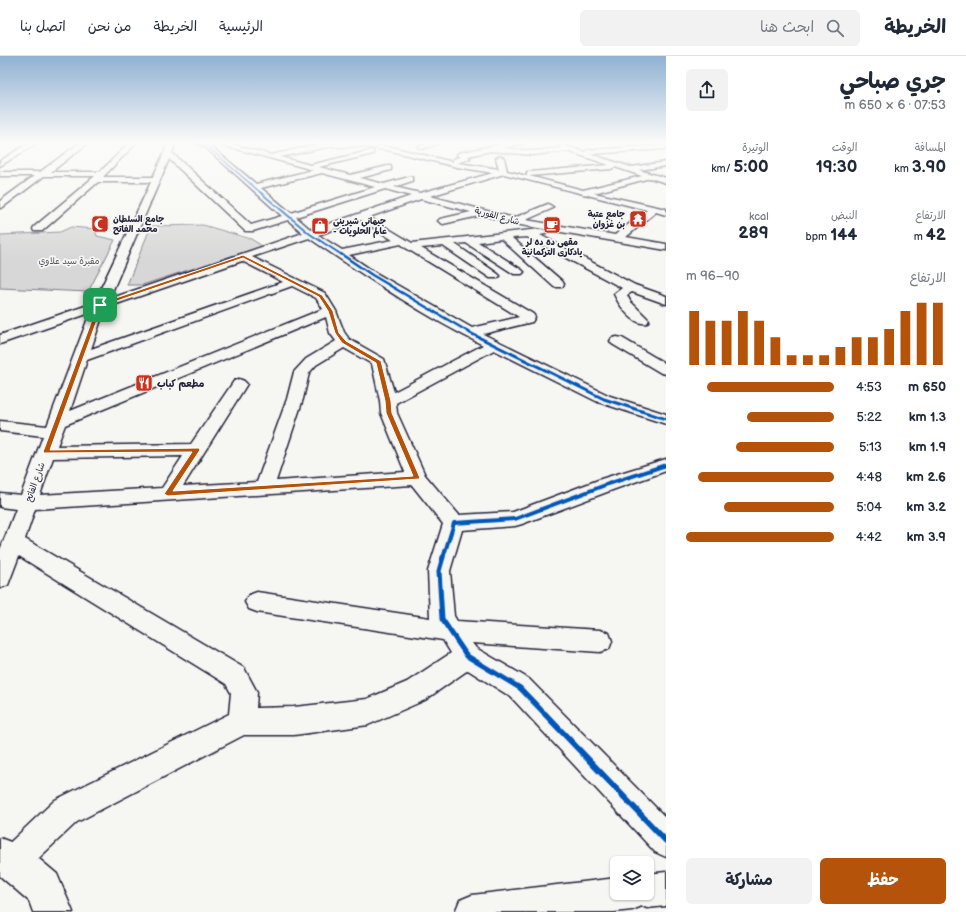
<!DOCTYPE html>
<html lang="ar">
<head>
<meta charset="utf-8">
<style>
  :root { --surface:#fff; --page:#f2f2f3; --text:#1f2937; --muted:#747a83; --line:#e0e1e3; --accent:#b45309 }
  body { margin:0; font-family:"Balsamiq Sans","Playpen Sans Arabic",sans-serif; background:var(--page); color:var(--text); direction:rtl; height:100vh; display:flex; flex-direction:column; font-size:15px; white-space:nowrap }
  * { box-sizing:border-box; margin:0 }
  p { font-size:13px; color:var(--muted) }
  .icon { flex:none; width:22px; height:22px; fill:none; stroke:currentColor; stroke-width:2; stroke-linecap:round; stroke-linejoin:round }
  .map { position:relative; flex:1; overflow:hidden; direction:ltr }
  .side { display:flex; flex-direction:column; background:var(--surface); width:300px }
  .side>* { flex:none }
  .fabs { position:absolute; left:610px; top:800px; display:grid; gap:8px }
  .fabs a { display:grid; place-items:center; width:44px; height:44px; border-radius:6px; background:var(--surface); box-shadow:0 1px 3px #0004; font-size:20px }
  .pin { position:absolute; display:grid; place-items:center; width:34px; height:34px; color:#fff; margin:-17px; border-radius:8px; box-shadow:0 2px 6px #0006 }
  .round { display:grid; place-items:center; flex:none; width:42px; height:42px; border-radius:6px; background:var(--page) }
  .head { display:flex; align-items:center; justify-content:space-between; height:68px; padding:0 20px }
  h1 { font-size:22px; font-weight:700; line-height:30px }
  .stats { display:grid; grid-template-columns:repeat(3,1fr); gap:6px; height:68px; padding:4px 20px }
  .stats div { display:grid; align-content:center }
  .stats b { font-size:17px; font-weight:700 }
  .stats small { font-size:11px; font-weight:400 }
  .stats p { font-size:11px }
  .chart { height:112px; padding:8px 20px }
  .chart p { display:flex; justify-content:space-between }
  .chart svg { width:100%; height:72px; margin-top:4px; stroke:var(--accent); stroke-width:6 }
  .primary-button { display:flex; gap:8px; margin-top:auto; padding:8px 20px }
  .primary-button a { flex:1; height:46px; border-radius:6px; background:var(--accent); color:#fff; font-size:16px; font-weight:700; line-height:46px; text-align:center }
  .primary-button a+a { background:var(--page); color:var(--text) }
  ul { padding:0 20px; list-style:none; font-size:13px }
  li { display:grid; grid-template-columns:64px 48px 1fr; align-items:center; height:30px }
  li i { height:10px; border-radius:5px; background:var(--accent) }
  header { display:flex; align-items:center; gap:24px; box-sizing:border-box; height:56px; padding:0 20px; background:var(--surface); border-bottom:1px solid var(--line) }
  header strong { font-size:19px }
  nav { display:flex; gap:22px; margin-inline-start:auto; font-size:14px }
  .search { width:280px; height:36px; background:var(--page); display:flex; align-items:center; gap:10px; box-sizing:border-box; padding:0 14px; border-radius:6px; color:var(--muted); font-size:15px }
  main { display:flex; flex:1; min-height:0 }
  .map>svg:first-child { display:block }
  .green { fill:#d7d7d7; stroke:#7c7c89 }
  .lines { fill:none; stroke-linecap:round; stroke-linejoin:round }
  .minor-casing { stroke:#22223b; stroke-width:3 }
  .major-casing { stroke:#22223b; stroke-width:3 }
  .minor { fill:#f6f6f2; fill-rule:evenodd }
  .major { fill:#f6f6f2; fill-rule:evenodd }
  .cycleway-far6-casing { stroke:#f6f6f2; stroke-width:2.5 }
  .cycleway-far5-casing { stroke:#f6f6f2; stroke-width:3.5 }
  .cycleway-far4-casing { stroke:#f6f6f2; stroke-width:4 }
  .cycleway-far3-casing { stroke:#f6f6f2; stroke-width:5 }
  .cycleway-far2-casing { stroke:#f6f6f2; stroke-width:6 }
  .cycleway-far1-casing { stroke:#f6f6f2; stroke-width:8 }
  .cycleway-casing { stroke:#f6f6f2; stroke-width:9 }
  .cycleway-far6 { stroke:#0057b8; stroke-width:1.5 }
  .cycleway-far5 { stroke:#0057b8; stroke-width:2 }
  .cycleway-far4 { stroke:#0057b8; stroke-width:2.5 }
  .cycleway-far3 { stroke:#0057b8; stroke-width:3 }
  .cycleway-far2 { stroke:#0057b8; stroke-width:4 }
  .cycleway-far1 { stroke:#0057b8; stroke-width:5 }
  .cycleway { stroke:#0057b8; stroke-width:6 }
  .route { fill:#b45309; stroke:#fff; fill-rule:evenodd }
  .labels { text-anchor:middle; stroke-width:3.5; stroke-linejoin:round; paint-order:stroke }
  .far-poi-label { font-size:9px; font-weight:bold; fill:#22223b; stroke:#f6f6f2; text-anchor:start }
  .far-street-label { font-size:9px; fill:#22223b; stroke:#f6f6f2 }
  .far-park-label { font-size:9px; fill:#4f4f62; stroke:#f6f6f2 }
  .poi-label { font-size:10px; font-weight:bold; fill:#22223b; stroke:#f6f6f2; text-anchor:start }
</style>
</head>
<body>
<header>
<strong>الخريطة</strong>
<div class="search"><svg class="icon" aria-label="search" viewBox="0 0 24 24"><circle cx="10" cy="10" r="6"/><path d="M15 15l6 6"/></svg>ابحث هنا</div>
<nav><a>الرئيسية</a><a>الخريطة</a><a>من نحن</a><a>اتصل بنا</a></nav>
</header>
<main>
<section class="side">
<div class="head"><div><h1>جري صباحي</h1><p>07:53 · 6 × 650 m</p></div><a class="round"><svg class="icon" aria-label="share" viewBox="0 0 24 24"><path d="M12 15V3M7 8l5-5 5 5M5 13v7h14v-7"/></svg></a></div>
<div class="stats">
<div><p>المسافة</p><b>3.90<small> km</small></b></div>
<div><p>الوقت</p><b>19:30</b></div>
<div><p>الوتيرة</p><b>5:00<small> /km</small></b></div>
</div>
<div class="stats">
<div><p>الارتفاع</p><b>42<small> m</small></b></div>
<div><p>النبض</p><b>144<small> bpm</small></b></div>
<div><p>kcal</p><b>289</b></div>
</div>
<div class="chart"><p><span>الارتفاع</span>90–96 m</p>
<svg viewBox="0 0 160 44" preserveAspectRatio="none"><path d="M5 44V11M15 44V17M25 44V17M35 44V11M45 44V17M55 44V27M65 44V38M75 44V38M85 44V38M95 44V33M105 44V27M115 44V27M125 44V22M135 44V11M145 44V6M155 44V6"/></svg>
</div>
<ul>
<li><b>650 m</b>4:53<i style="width:86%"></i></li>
<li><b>1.3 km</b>5:22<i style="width:59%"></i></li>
<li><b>1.9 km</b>5:13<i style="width:66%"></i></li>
<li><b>2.6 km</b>4:48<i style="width:92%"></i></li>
<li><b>3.2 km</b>5:04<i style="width:74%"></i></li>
<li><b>3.9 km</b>4:42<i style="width:100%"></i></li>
</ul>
<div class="primary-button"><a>حفظ</a><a>مشاركة</a></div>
</section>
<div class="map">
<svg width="666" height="856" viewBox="0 0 666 856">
  <rect width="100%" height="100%" fill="#f6f6f2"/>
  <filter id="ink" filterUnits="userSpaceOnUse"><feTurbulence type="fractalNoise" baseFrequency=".025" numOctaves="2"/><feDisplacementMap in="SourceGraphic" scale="8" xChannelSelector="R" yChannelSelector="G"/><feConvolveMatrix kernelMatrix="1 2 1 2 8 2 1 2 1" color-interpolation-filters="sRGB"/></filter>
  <g filter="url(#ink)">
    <g class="green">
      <path d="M203,169L251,183L262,190L142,229H127L151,170Z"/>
      <path d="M71,171L95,173L97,180L115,184L88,236L0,232V179L60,176Z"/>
    </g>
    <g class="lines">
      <defs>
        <g id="minor">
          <path d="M30,86H39L0,110V105Z"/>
          <path d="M81,86H89L51,116H100L130,86H137L103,121H153L169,86H176L172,97L251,169L282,160L205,91L193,86H204L209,89L256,128L313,114L211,86H224L271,99L320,88L316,86H364L387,90L453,106V103L460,101L457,99L458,97L512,86H527L505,92L533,95L561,92L556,86H563L566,90L584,96L588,94L666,89V93L590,98L631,111L666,106V110L639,114L666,122V127L650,122L594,137L666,153V159L656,156L626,181L666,188V194L515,168L483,159L443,168L438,165L440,163L471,156L421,143L369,161L412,187L541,173L545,174L546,176L545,178L540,179L635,229L666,240V248L632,236L627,239L630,245L649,264L647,267C633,270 619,249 614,238L622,232L527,181L512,182L562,225L564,228L562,231H554L501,183L478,186L522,214L524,216L522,218H514L466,187L455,188L498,218L500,220L498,222H490L443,190L421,192L533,258L535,261L532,266L483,278L610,340L666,358V368L598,346L494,294L396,347L397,357L425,419L459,459L513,456L601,423L666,403V415L615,433L522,468L515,470L462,474L450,515L454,560L457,565L600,574L609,577L612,585L609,593L600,596L472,587L476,592L529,623L666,762V801L655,796L511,641L468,614L425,644L368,669L294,679H244L77,766L24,816L13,821L2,816C0,810 0,800 2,794L55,744L229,658L231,637L226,628L19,500L8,529L0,532V494L16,453L0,451V437L21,439L43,380L0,375V365L47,370L90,257L0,288V279L94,247L151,126H98L42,175H34L33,173L34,171L95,120H44L3,151L0,152V145L34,120H0V116H40ZM332,90L342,91L360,90L387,94L457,111L493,117L420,137L394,131L412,125V121H409L384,128L360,122L391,114V110H388L350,119L319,111L373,98V94L310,109L280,101ZM491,95L533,99L568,95L609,109L530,116H527V120L507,115L504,102L500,100L496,102L499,113L458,107L470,102L468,100ZM169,103L245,175H253L288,164L303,177L109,243ZM615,111L642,120L583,134L529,120L611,113ZM322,117L375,131L291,157L261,132ZM504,118L647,154L615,179L526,164L551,153L553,151L548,148L514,162L430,140ZM385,133L411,140L311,174L296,161ZM361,164L393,184L342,194L318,179ZM309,182C365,220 422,259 483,289L394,336L384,303L349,283L344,276L336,255L325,237L252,201ZM401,188L406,192L519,261L472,272L376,217L349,199ZM242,205L283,226L91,293L105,252ZM292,230L316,242L323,253L70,355L87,304ZM326,261L330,277L336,285L306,303L294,316L287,343L257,426L183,430L247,328L244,325L239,323L234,325L191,388L57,390L65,369ZM344,292L372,308L380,345L381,357L405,416L276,425L303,343L309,317L316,309ZM183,400L162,432L40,439L53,402ZM412,429L443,468L428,515L430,562L257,536L249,539L245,546L249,553L257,556L443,584L451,597L407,626L367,643L294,651L256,652L257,636L244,612L25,483L35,453Z"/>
          <path d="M430,86H442L422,93L418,91Z"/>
          <path d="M617,281L622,282L666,308V318L661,317L612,288L610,285L612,282Z"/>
          <path d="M666,816V850L647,852L642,850L632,854L614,856H455L460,844L472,839L617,822V837H647V818Z"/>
        </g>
        <path id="major" d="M0,782L26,792L57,818L73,856H33L29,845L0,820Z"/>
      </defs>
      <use href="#minor" class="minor-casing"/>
      <use href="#major" class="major-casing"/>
      <use href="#minor" class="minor"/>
      <use href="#major" class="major"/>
      <defs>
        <path id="cycleway-far6" d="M196,86L207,90L261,137"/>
        <path id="cycleway-far5" d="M260,136L310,178L342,199"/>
        <path id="cycleway-far4" d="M341,198L372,219L472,278"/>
        <path id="cycleway-far3" d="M470,277L604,343L666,363"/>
        <path id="cycleway-far2" d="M443,502L454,467L515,463L608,428L666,409"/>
        <path id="cycleway-far1" d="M443,501L439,515L442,563L467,600L520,632L546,659"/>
        <path id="cycleway" d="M545,658L666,785"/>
      </defs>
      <use href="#cycleway-far6" class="cycleway-far6-casing"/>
      <use href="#cycleway-far5" class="cycleway-far5-casing"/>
      <use href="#cycleway-far4" class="cycleway-far4-casing"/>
      <use href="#cycleway-far3" class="cycleway-far3-casing"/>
      <use href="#cycleway-far2" class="cycleway-far2-casing"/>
      <use href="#cycleway-far1" class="cycleway-far1-casing"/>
      <use href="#cycleway" class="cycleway-casing"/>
      <use href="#cycleway-far6" class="cycleway-far6"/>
      <use href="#cycleway-far5" class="cycleway-far5"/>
      <use href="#cycleway-far4" class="cycleway-far4"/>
      <use href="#cycleway-far3" class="cycleway-far3"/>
      <use href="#cycleway-far2" class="cycleway-far2"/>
      <use href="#cycleway-far1" class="cycleway-far1"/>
      <use href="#cycleway" class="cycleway"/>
    </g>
  </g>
  <linearGradient id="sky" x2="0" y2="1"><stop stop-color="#90b1d3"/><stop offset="0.42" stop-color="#fbfbf9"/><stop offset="1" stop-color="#fbfbf9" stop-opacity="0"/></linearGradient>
  <rect width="666" height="206" fill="url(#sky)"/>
  <path class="route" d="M243,199L322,239L333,255L339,277L346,285L381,305L391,345L392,357L420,422L419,423L168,440L164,438L192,396L44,397L43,396L98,248ZM243,202L319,241L328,255L335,277L342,287L376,307L385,345L386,357L413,420L173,435L200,394L199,392L50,394L102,250Z"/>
  <defs>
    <symbol id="temple-square" viewBox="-11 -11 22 22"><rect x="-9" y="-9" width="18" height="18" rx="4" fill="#c8321e" stroke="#f6f6f2"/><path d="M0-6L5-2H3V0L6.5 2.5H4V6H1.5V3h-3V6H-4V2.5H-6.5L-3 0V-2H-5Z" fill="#fff"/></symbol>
    <symbol id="mosque-square" viewBox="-11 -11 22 22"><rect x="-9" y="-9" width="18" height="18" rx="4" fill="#c8321e" stroke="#f6f6f2"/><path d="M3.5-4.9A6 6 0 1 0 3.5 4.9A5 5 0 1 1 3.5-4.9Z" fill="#fff"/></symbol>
    <symbol id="cafe-square" viewBox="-11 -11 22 22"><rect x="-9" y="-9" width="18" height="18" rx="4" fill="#c8321e" stroke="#f6f6f2"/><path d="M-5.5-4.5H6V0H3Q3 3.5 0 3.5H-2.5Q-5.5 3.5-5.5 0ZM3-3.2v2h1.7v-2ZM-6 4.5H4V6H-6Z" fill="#fff"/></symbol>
    <symbol id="shop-square" viewBox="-11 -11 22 22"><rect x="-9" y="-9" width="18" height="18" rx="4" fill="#c8321e" stroke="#f6f6f2"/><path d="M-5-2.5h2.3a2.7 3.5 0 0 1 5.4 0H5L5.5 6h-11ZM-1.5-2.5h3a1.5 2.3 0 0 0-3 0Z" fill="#fff"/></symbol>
    <symbol id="restaurant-square" viewBox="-11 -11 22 22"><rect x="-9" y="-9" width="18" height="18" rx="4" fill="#c8321e" stroke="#f6f6f2"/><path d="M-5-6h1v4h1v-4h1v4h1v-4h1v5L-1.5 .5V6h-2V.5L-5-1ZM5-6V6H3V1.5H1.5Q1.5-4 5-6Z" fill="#fff"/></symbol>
  </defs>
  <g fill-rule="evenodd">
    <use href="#temple-square" x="628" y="153" width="20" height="20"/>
    <use href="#mosque-square" x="90" y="158" width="20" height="20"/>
    <use href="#cafe-square" x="542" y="159" width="20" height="20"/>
    <use href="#shop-square" x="310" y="160" width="20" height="20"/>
    <use href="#restaurant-square" x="134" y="317" width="20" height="20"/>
  </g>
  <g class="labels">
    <g class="far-poi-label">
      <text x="625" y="161" text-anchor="end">جامع عتبة<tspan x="625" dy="10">بن غزوان</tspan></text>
      <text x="113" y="166">جامع السلطان<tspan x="113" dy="10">محمد الفاتح</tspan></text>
      <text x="333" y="168">جیهانی شیرینی<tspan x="333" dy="10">- عالم الحلويات</tspan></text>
      <text x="552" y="189" text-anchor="middle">مقهى ده ده لر<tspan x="552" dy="10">يادكارى التركمانية</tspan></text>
    </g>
    <g class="far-street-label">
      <text transform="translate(497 160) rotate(15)" y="3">شارع القورية</text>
      <text transform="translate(35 426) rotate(-70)" y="3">شارع الفاتح</text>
    </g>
    <g class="far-park-label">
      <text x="69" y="208">مقبرة سيد علاوي</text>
    </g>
    <g class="poi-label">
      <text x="157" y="331">مطعم كباب</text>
    </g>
  </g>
</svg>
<div class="fabs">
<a><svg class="icon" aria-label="layers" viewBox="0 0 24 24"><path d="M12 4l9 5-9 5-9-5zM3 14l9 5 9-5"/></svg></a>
</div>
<div class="pin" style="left:100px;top:249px;background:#1e9e55"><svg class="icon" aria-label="arrive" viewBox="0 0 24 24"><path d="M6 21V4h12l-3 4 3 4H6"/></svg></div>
</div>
</main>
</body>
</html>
